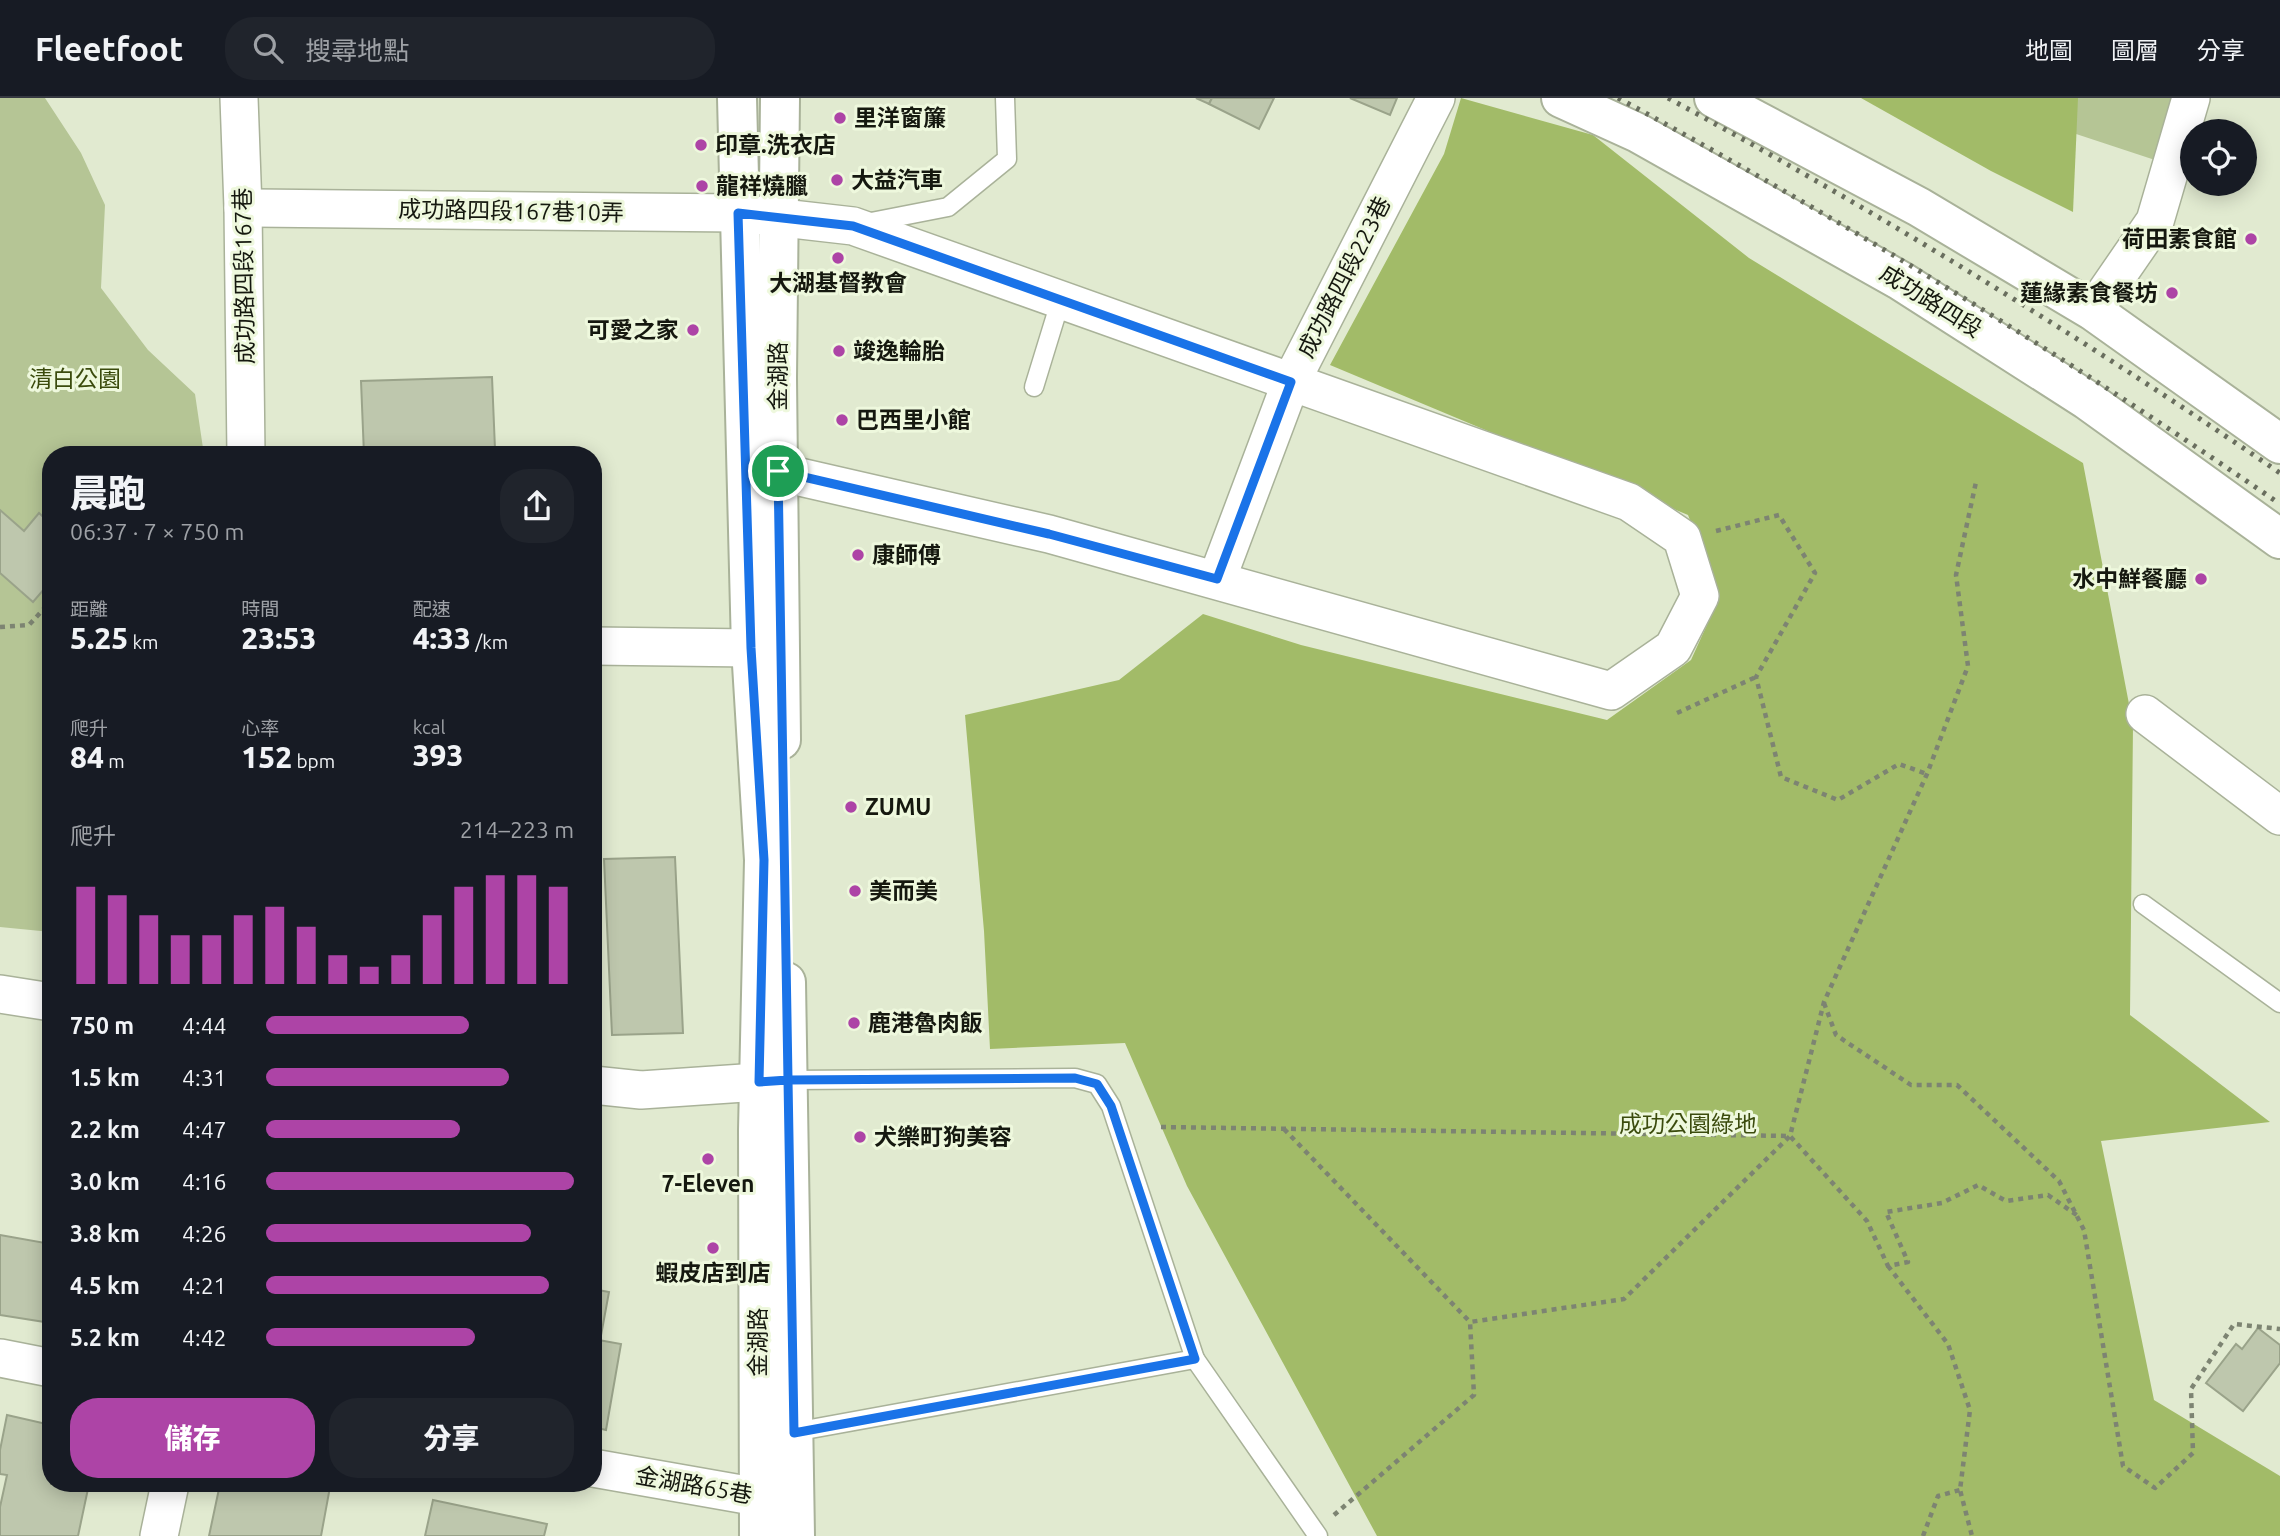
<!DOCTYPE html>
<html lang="zh-TW">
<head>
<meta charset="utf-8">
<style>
  :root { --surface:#171b24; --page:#20242c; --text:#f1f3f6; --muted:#9ea1a6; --line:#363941; --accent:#ad44a6 }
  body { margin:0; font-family:Ubuntu,"Noto Sans TC",sans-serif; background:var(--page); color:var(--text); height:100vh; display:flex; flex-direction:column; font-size:26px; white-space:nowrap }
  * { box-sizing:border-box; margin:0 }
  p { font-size:23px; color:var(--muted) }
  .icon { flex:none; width:38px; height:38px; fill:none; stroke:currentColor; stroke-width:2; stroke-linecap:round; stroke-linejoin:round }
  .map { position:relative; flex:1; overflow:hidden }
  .drawer { position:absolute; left:42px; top:348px; width:560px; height:1046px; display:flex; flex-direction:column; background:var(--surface); border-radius:28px; box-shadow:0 4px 18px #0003 }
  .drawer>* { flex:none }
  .tools { position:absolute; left:2180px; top:21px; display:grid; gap:14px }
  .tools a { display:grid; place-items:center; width:77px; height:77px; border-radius:50%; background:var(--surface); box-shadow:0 4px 18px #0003; font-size:35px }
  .pin { position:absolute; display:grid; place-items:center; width:60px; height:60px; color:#fff; margin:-30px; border:4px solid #fff; border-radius:50%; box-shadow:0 2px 7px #0007 }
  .round { display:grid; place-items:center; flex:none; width:74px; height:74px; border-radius:28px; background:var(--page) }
  .headline { display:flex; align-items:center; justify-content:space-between; height:119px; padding:0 28px }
  h1 { font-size:38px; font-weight:800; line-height:52px }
  .metrics { display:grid; grid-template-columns:repeat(3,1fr); gap:10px; height:119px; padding:7px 28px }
  .metrics div { display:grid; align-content:center }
  .metrics b { font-size:30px; font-weight:800 }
  .metrics small { font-size:19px; font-weight:400 }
  .metrics p { font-size:19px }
  .chart { height:196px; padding:14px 28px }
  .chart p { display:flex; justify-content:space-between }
  .chart svg { width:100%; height:126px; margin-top:7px; stroke:var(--accent); stroke-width:6 }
  .action { display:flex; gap:14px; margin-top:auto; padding:14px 28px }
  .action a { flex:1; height:80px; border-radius:28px; background:var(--accent); color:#fff; font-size:28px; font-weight:800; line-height:80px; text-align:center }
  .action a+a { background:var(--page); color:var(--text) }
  ul { padding:0 28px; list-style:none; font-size:23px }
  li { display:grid; grid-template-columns:112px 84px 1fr; align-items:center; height:52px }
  li i { height:18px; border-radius:9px; background:var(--accent) }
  header { display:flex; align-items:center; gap:42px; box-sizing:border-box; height:98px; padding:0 35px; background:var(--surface); border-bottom:2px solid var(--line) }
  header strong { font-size:33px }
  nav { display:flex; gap:38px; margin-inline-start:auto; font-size:24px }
  .search { width:490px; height:63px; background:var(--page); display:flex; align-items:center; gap:18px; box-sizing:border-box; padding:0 24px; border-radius:28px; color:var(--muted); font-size:26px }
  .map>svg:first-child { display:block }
  .green { fill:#b5c595 }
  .forest { fill:#a2bb68 }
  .building { fill:#bec7ad; stroke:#9aa38a; stroke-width:2 }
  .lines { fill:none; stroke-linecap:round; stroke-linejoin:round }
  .service-casing { stroke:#a9b299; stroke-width:21 }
  .minor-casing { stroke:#a9b299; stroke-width:40 }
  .secondary-casing { stroke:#a9b299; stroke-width:42 }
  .path { stroke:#7d8472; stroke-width:4.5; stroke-dasharray:5 5; stroke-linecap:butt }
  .service { stroke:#fff; stroke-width:18 }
  .minor { stroke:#fff; stroke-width:37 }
  .secondary { stroke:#fff; stroke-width:38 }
  .rail { stroke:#696e5e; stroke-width:5; stroke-dasharray:3.5 7; stroke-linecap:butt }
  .route-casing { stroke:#fff; stroke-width:14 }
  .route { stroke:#1a73e8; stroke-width:9 }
  .poi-dot { fill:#ad44a6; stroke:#eef8dd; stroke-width:2.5 }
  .labels { text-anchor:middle; stroke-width:6; stroke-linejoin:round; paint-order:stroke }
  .poi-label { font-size:23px; font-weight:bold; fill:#15180f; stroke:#eef8dd; text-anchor:start }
  .street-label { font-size:23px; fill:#15180f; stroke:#eef8dd }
  .park-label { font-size:23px; fill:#3b4b0d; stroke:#eef8dd }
</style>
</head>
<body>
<header>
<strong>Fleetfoot</strong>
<div class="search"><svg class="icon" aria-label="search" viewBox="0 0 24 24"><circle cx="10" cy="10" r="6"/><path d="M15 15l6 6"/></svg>搜尋地點</div>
<nav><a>地圖</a><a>圖層</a><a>分享</a></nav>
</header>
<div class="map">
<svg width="2280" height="1438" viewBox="0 0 2280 1438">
  <rect width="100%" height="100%" fill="#e1ead0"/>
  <g class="green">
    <path d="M0,0H45L81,55L105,107L101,190L148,252L195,296L204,357H51V834L0,829Z"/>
    <path d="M2073,0H2177L2161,64L2064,32Z"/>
  </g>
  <g class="forest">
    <path d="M1461,0L1593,37L1749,160L2083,365L2133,627L2130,917L2270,1024L2101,1043L2154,1302L2280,1378V1438H1377L1187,1088L1125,945L990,951L984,833L965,617L1119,582L1203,516L1301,547L1607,622L1691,562L1720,498L1688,417L1330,267L1444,56Z"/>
    <path d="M1861,0H2078L2073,114L1991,73Z"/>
  </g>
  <g class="building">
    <path d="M1196,0H1212L1209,6Z"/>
    <path d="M1212,0H1274L1259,31L1209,6Z"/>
    <path d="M1350,0H1397L1390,17Z"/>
    <path d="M492,279L495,351L440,353V357H364L361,283Z"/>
    <path d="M0,412L24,433L39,415L51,426V483L33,504L0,475Z"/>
    <path d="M675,759L683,935L612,937L604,761Z"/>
    <path d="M0,1137L51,1146V1225L0,1217Z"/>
    <path d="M593,1141L600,1142L593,1177Z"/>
    <path d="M593,1191L609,1194L600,1243L593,1241Z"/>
    <path d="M2258,1230L2280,1247V1265L2243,1313L2206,1285L2236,1246L2242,1251Z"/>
    <path d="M593,1241L621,1246L606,1332L593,1329Z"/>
    <path d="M7,1317L51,1327V1386H89L78,1438H0V1409L7,1377L0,1376V1352Z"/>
    <path d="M220,1386L330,1389L321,1438H209Z"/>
    <path d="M433,1402L547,1426L544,1438H425Z"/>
  </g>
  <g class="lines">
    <defs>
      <g id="service">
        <path d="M866,125L948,109L1007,61L1005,0"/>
        <path d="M1034,289L1061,201"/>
        <path d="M2143,806L2280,905"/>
        <path d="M788,982L1075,980L1097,986L1111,1008L1195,1261L794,1334"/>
        <path d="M1195,1261L1318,1438"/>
      </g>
      <g id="minor">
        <path d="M239,0L243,110L246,357"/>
        <path d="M243,110L738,115L853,128L1629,404L1682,440L1700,498L1673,550L1611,593L1049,436L778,374"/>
        <path d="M2093,213L2155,123L2191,0"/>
        <path d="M1217,481L1291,284L1436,0"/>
        <path d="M593,548L751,550"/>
        <path d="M2145,616L2280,718"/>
        <path d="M0,896L51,904"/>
        <path d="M593,987L641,992L788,982"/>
        <path d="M0,1260L51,1270"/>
        <path d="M593,1370L758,1399L790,1400"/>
        <path d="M159,1438L170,1386"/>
      </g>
      <g id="secondary">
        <path d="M737,0L751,550L764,762L758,1032L759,1438"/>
        <path d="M780,0L777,280L781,642"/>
        <path d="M1561,0L1638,35L1901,183L2087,302L2280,441"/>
        <path d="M1714,0L1919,109L2093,213L2280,346"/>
        <path d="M786,884L795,1438"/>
      </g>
    </defs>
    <use href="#service" class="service-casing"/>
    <use href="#minor" class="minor-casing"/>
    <use href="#secondary" class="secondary-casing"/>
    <g class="path">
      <path d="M1716,433L1779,417L1815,475L1756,579L1781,679L1838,702L1899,666L1927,676"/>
      <path d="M0,529L29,527L51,503"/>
      <path d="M1677,615L1756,579"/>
      <path d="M1824,905L1836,937L1911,987H1957L2059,1083L2084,1132L2123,1368L2155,1390L2193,1355L2191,1291L2234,1226L2280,1231"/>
      <path d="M1161,1029L1790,1038L1867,1123L1888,1168L1908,1164L1886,1114L1942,1105L1978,1087L2006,1103L2048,1097L2078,1118"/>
      <path d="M1284,1031L1470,1224"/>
      <path d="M1888,1168L1948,1246L1970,1312L1960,1392L1972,1438"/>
      <path d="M1334,1417L1474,1297L1470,1224L1624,1201L1790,1038L1824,904L1927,676L1968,568L1956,477L1976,384"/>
      <path d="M1923,1438L1938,1398L1960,1392"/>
    </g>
    <use href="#service" class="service"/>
    <use href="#minor" class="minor"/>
    <use href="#secondary" class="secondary"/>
    <g class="rail">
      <path d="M1618,0C1846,124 2067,259 2280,406"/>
      <path d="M1668,0C1878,114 2083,240 2280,375"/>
    </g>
  </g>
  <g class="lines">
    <defs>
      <path id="route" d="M778,373L788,982L1075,980L1097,986L1111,1008L1195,1261L794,1335L788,982L759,984L764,762L751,550L738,115L853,128L1291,284L1217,481L1049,436L778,373"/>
    </defs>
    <use href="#route" class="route-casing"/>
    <use href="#route" class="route"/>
  </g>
  <g class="poi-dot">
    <circle cx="840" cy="20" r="7"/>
    <circle cx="701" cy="47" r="7"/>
    <circle cx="837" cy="82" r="7"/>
    <circle cx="702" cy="88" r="7"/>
    <circle cx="2251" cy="141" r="7"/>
    <circle cx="838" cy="160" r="7"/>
    <circle cx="2172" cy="195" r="7"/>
    <circle cx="693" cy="232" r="7"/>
    <circle cx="839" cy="253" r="7"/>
    <circle cx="842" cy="322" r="7"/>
    <circle cx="858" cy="457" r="7"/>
    <circle cx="2201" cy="481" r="7"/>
    <circle cx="851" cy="709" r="7"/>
    <circle cx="855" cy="793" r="7"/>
    <circle cx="854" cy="925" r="7"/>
    <circle cx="860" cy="1039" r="7"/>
    <circle cx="708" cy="1061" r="7"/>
    <circle cx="713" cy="1150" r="7"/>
  </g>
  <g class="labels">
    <g class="poi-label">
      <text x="854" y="28">里洋窗簾</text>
      <text x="715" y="55">印章.洗衣店</text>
      <text x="851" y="90">大益汽車</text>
      <text x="716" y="96">龍祥燒臘</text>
      <text x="2237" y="149" text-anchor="end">荷田素食館</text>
      <text x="838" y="193" text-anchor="middle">大湖基督教會</text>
      <text x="2158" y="203" text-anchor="end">蓮緣素食餐坊</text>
      <text x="679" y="240" text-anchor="end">可愛之家</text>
      <text x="853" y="261">竣逸輪胎</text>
      <text x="856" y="330">巴西里小館</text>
      <text x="872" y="465">康師傅</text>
      <text x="2187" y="489" text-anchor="end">水中鮮餐廳</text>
      <text x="865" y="717">ZUMU</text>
      <text x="869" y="801">美而美</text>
      <text x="868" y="933">鹿港魯肉飯</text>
      <text x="874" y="1047">犬樂町狗美容</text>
      <text x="708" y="1094" text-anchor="middle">7-Eleven</text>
      <text x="713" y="1183" text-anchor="middle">蝦皮店到店</text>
    </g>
    <g class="street-label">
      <text transform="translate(511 113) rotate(1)" y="8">成功路四段167巷10弄</text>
      <text transform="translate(244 178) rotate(-91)" y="8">成功路四段167巷</text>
      <text transform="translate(1344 179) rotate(-63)" y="8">成功路四段223巷</text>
      <text transform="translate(1931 203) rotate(32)" y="8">成功路四段</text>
      <text transform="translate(778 278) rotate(-90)" y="8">金湖路</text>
      <text transform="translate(758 1244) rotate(-90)" y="8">金湖路</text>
      <text transform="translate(694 1387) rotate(10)" y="8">金湖路65巷</text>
    </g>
    <g class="park-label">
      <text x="75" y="289">清白公園</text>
      <text x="1688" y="1034">成功公園綠地</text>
    </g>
  </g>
</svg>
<div class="tools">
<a><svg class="icon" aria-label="locate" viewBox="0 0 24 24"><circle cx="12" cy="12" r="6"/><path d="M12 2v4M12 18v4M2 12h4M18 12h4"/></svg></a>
</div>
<div class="pin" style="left:778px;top:373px;background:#1e9e55"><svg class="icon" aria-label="arrive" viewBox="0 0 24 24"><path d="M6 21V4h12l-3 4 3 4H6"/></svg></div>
<section class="drawer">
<div class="headline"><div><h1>晨跑</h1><p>06:37 · 7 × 750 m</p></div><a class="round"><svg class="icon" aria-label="share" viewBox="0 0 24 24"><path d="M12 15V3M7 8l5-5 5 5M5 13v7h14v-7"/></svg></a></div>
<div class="metrics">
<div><p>距離</p><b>5.25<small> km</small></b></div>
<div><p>時間</p><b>23:53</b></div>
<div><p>配速</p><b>4:33<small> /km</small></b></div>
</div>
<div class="metrics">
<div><p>爬升</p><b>84<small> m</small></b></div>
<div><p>心率</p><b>152<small> bpm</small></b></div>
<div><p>kcal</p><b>393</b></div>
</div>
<div class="chart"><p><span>爬升</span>214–223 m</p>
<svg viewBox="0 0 160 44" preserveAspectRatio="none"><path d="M5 44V10M15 44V13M25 44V20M35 44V27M45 44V27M55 44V20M65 44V17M75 44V24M85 44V34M95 44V38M105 44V34M115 44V20M125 44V10M135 44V6M145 44V6M155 44V10"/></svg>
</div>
<ul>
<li><b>750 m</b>4:44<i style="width:66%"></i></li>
<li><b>1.5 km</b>4:31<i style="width:79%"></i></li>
<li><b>2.2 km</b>4:47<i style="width:63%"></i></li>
<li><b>3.0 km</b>4:16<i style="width:100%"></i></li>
<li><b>3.8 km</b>4:26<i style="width:86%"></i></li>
<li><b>4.5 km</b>4:21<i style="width:92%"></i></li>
<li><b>5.2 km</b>4:42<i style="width:68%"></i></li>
</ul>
<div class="action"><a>儲存</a><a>分享</a></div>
</section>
</div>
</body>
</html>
